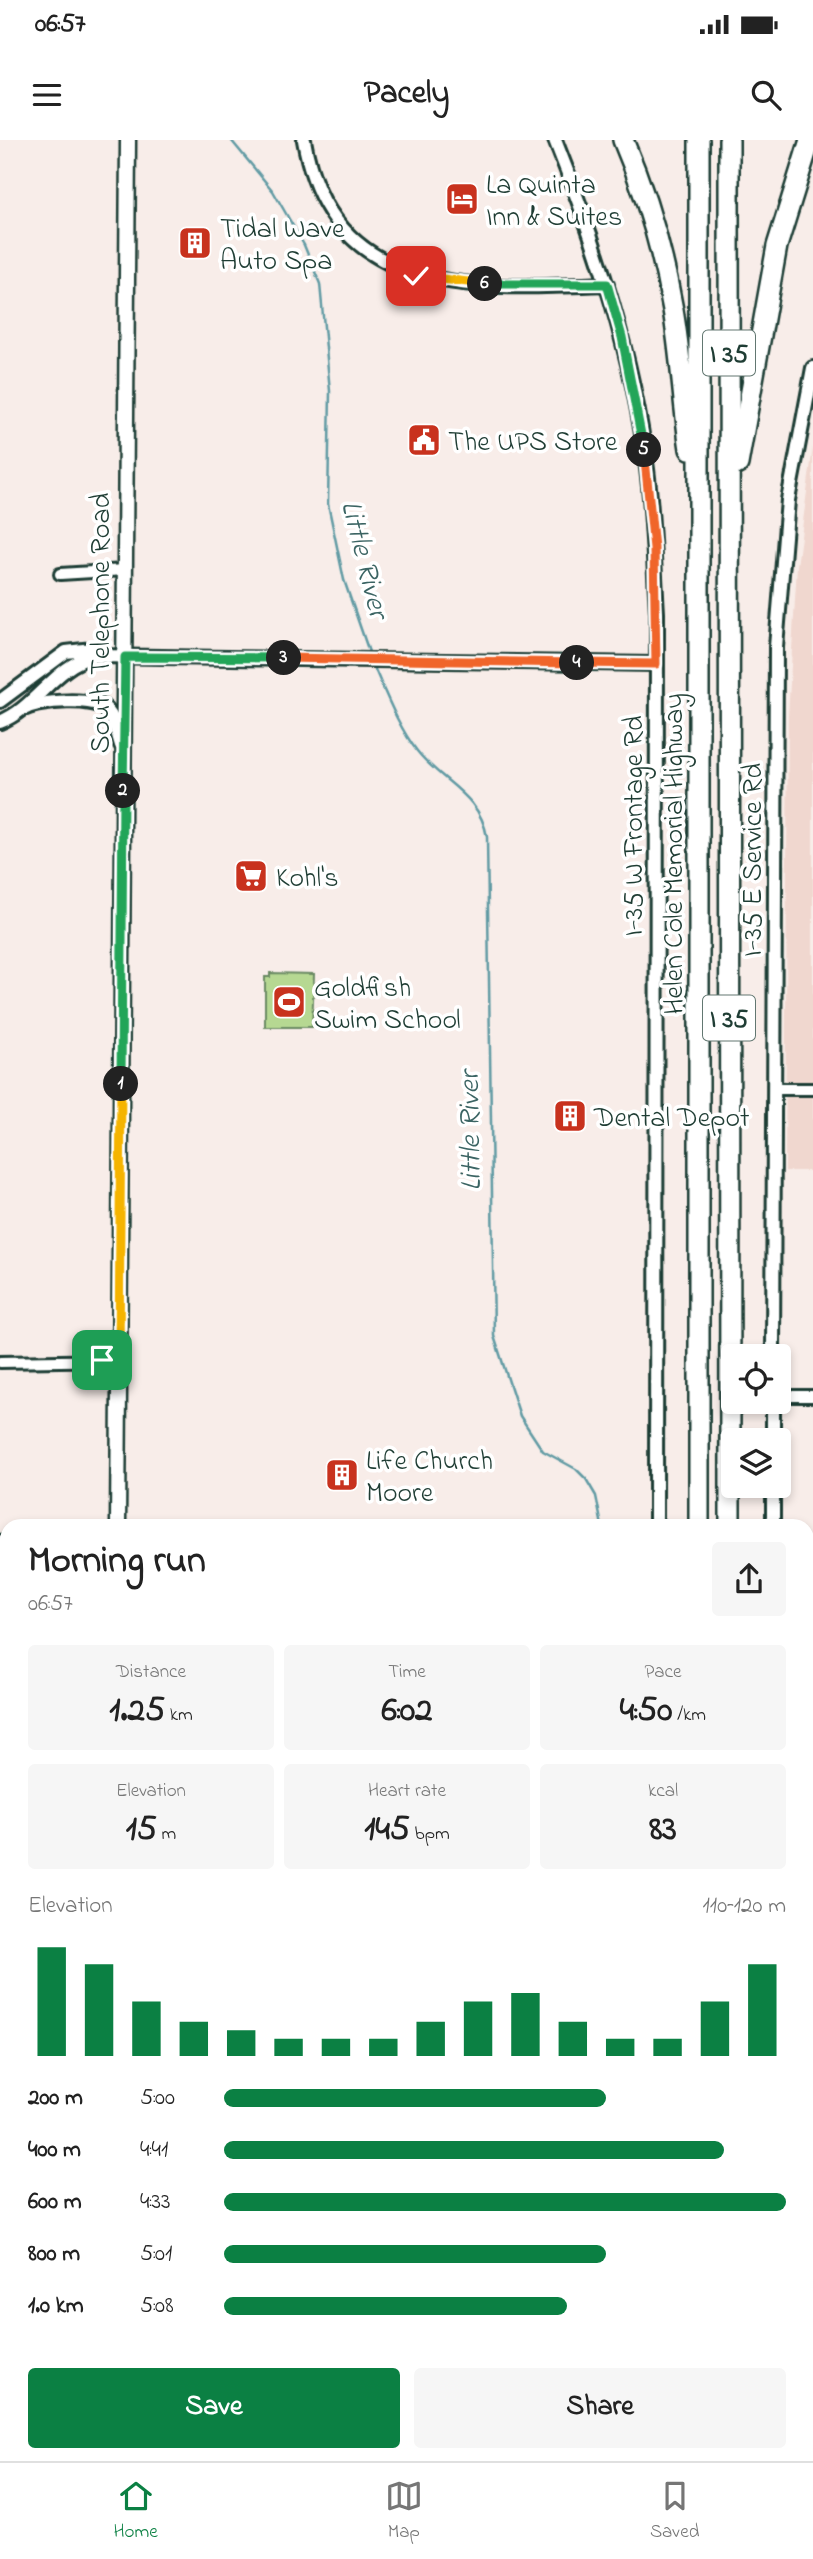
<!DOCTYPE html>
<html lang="en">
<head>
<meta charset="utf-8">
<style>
  :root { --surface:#fff; --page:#f6f6f6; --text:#222; --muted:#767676; --line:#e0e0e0; --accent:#0b8043 }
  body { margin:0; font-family:"Indie Flower",sans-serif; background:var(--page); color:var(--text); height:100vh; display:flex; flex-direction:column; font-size:26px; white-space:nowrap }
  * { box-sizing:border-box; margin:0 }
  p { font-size:23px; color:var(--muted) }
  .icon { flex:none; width:38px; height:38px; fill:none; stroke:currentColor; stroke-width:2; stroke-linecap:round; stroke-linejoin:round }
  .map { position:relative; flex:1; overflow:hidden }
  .drawer { position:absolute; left:0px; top:1379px; width:814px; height:943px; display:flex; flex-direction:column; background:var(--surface); border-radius:21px 21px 0 0; box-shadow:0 4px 10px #0003 }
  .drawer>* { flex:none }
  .tools { position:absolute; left:721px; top:1204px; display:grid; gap:14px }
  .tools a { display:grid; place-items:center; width:70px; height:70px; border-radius:7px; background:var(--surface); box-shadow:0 4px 10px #0003; font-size:35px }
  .pin { position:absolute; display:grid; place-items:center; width:60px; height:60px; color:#fff; margin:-30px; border-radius:14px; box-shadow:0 4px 10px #0006 }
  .km { position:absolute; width:35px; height:35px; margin:-18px; border-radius:50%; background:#222; color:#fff; font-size:19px; line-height:35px; text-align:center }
  .round { display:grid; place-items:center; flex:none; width:74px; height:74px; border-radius:7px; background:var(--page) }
  .head { display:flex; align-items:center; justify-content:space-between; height:119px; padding:0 28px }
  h1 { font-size:38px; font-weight:800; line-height:52px }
  .figures { display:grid; grid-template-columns:repeat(3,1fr); gap:10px; height:119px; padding:7px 28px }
  .figures div { display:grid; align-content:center; border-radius:7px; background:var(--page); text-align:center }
  .figures b { font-size:35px; font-weight:800 }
  .figures small { font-size:19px; font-weight:400 }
  .figures p { font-size:19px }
  .chart { height:196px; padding:14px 28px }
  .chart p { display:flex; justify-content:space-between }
  .chart svg { width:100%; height:126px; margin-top:7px; stroke:var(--accent); stroke-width:6 }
  .cta { display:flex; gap:14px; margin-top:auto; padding:14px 28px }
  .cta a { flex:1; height:80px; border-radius:7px; background:var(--accent); color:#fff; font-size:28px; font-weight:800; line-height:80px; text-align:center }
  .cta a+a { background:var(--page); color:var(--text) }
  ul { padding:0 28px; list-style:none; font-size:23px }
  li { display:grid; grid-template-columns:112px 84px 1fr; align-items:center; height:52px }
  li i { height:18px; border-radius:9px; background:var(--accent) }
  .status { display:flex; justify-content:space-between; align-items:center; height:49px; padding:0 35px; background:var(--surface); direction:ltr }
  .status svg { height:19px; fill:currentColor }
  header { display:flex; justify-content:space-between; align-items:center; height:91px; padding:0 28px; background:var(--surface); font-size:32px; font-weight:800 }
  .menu { display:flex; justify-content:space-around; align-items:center; height:98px; border-top:2px solid var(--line); background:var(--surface); font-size:19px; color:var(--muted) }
  .menu a { display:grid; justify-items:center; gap:4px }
  .menu .on { color:var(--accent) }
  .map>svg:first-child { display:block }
  .built { fill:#f0d7cf }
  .green { fill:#b6d892; stroke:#6a8a63; stroke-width:2 }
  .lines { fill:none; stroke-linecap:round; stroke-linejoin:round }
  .stream { stroke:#629ba4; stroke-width:2.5 }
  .minor-casing { stroke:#1f3d34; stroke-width:16 }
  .tertiary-casing { stroke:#1f3d34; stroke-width:18 }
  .secondary-casing { stroke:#1f3d34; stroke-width:19 }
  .motorway-casing { stroke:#1f3d34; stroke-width:24 }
  .minor { stroke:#fff; stroke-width:10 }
  .tertiary { stroke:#fff; stroke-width:12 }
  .secondary { stroke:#fff; stroke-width:14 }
  .motorway { stroke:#fff; stroke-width:19 }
  .split-1-casing { stroke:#fff; stroke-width:14 }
  .split-2-casing { stroke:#fff; stroke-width:14 }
  .split-3-casing { stroke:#fff; stroke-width:14 }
  .split-4-casing { stroke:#fff; stroke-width:14 }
  .split-5-casing { stroke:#fff; stroke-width:14 }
  .split-6-casing { stroke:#fff; stroke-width:14 }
  .split-7-casing { stroke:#fff; stroke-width:14 }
  .split-1 { stroke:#f5b400; stroke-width:9 }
  .split-2 { stroke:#22a559; stroke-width:9 }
  .split-3 { stroke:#22a559; stroke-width:9 }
  .split-4 { stroke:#f0652b; stroke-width:9 }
  .split-5 { stroke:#f0652b; stroke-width:9 }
  .split-6 { stroke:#22a559; stroke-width:9 }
  .split-7 { stroke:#f5b400; stroke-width:9 }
  .labels { text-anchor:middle; stroke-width:7; stroke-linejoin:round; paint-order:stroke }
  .shield { fill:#fff; stroke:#627771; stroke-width:2 }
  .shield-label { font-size:26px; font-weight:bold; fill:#1f3d34 }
  .poi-label { font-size:28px; fill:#1f3d34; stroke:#fff; text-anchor:start }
  .street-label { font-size:28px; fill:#1f3d34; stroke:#fff }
  .water-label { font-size:30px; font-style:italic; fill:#3b6463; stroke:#fff }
</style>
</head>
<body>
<div class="status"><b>06:57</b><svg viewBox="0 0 49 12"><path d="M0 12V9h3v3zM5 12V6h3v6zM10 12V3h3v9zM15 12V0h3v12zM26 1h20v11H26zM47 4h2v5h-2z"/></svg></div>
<header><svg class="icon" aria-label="menu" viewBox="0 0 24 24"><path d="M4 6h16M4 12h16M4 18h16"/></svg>Pacely<svg class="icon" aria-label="search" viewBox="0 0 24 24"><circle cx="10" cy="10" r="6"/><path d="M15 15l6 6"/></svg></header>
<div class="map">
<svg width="813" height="2321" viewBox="0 0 813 2321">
  <rect width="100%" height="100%" fill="#f8ede9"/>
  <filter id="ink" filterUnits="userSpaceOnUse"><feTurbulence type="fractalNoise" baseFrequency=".0143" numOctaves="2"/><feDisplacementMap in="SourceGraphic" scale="14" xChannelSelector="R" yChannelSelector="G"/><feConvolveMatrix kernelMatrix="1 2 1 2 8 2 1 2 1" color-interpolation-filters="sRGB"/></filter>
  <g filter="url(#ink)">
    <path class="built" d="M813,307V1031H785L788,576L797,426Z"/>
    <path class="green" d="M270,833L314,834L312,887H265V837H270Z"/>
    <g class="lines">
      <g class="stream">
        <path d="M231,0L273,51L304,105L320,144L330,251L328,364L344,440L370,515"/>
        <path d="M373,525C386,554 398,586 417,611C442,643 480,654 487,697L494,1196L520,1276L543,1311L576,1329L586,1339L596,1356L602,1386"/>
        <path d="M807,1432L813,1431"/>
      </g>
      <defs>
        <g id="minor">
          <path d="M60,434L125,430"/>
          <path d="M774,949H813"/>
          <path d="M0,1222L119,1220"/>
          <path d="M779,1256H813"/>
          <path d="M0,1401L7,1400"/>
          <path d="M0,1504H7"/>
          <path d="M0,1521H7"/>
        </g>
        <g id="tertiary">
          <path d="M304,0C331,161 481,149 607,144"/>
          <path d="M555,0C597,106 633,215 647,329C653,376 654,424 657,473L656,1386"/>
          <path d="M0,561L66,512L101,508"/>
          <path d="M26,568C41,561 94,557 106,569C115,579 117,593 121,605"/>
          <path d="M0,582C36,568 55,525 94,516L656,524"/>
          <path d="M773,1216L776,507L788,360L813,228"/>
          <path d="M773,1262V1300"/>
          <path d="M773,1346V1386"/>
          <path d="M0,2208H7"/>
          <path d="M807,2238H813"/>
          <path d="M394,2315L399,2321"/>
          <path d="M657,2315V2321"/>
          <path d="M113,2321V2315"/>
          <path d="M774,2321V2315"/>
        </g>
        <path id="secondary" d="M118,1386L128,0"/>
        <g id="motorway">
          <path d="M623,0C646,54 663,112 673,170C681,216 683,263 690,309"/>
          <path d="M729,0L730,1386"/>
          <path d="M738,324L777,106L810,0"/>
          <path d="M699,1386V0"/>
          <path d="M699,2315V2321"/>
          <path d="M730,2315V2321"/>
        </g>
      </defs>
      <use href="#minor" class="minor-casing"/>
      <use href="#tertiary" class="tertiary-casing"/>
      <use href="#secondary" class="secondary-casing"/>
      <use href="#motorway" class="motorway-casing"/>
      <use href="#minor" class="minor"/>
      <use href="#tertiary" class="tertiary"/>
      <use href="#secondary" class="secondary"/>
      <use href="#motorway" class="motorway"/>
    </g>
  </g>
  <g class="lines" filter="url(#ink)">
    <defs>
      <path id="split-1" d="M102,1220H119L121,944"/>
      <path id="split-2" d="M121,944L123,651"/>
      <path id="split-3" d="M123,651L125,517L284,518"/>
      <path id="split-4" d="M284,518L577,523"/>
      <path id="split-5" d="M577,523L656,524L654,408L644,310"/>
      <path id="split-6" d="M485,144H607L622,197L644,310"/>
      <path id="split-7" d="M416,136L485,144"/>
    </defs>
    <use href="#split-1" class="split-1-casing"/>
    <use href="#split-2" class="split-2-casing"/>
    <use href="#split-3" class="split-3-casing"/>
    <use href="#split-4" class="split-4-casing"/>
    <use href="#split-5" class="split-5-casing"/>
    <use href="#split-6" class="split-6-casing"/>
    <use href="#split-7" class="split-7-casing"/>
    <use href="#split-1" class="split-1"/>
    <use href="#split-2" class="split-2"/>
    <use href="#split-3" class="split-3"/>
    <use href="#split-4" class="split-4"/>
    <use href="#split-5" class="split-5"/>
    <use href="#split-6" class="split-6"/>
    <use href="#split-7" class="split-7"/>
  </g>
  <defs>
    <symbol id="hotel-square" viewBox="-11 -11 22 22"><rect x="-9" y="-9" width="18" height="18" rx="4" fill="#c8321e" stroke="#fff"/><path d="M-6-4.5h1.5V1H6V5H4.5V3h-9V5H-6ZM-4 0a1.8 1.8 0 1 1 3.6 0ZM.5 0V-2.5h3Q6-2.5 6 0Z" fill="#fff"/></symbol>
    <symbol id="building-square" viewBox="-11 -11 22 22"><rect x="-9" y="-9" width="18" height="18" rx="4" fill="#c8321e" stroke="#fff"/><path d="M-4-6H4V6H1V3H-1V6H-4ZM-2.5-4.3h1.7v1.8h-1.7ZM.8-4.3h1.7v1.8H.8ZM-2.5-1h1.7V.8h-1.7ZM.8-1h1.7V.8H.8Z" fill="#fff"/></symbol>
    <symbol id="civic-square" viewBox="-11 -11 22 22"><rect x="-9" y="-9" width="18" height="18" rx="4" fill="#c8321e" stroke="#fff"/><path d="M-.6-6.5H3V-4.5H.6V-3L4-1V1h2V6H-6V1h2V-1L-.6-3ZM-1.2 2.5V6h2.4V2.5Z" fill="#fff"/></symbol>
    <symbol id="supermarket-square" viewBox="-11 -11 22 22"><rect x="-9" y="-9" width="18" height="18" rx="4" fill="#c8321e" stroke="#fff"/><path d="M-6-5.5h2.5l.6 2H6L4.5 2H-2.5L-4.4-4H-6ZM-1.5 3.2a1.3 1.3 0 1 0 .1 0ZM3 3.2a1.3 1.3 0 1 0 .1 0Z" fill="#fff"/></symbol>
    <symbol id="stadium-square" viewBox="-11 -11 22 22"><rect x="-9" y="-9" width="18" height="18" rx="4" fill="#c8321e" stroke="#fff"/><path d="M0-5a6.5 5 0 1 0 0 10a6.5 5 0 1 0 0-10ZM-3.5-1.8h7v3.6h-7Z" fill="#fff"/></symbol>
  </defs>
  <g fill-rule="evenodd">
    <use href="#hotel-square" x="443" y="40" width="38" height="38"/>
    <use href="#building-square" x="176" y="84" width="38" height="38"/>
    <use href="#civic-square" x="405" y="281" width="38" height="38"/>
    <use href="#supermarket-square" x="232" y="717" width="38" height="38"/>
    <use href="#stadium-square" x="270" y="843" width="38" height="38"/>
    <use href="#building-square" x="551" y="957" width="38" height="38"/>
    <use href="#building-square" x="323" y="1316" width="38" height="38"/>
  </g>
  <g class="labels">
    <g class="shield">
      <rect x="703" y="190.5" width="52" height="45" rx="5"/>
      <rect x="703" y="855.5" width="52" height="45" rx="5"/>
    </g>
    <g class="shield-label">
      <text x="729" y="222">I 35</text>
      <text x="729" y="887">I 35</text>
    </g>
    <g class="poi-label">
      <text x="486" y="53">La Quinta<tspan x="486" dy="32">Inn &amp; Suites</tspan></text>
      <text x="220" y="97">Tidal Wave<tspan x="220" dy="32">Auto Spa</tspan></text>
      <text x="448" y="310">The UPS Store</text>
      <text x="276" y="746">Kohl's</text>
      <text x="314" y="856">Goldfish<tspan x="314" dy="32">Swim School</tspan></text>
      <text x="594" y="986">Dental Depot</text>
      <text x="366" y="1329">Life Church<tspan x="366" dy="32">Moore</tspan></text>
    </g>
    <g class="street-label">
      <text transform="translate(99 483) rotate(-90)" y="10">South Telephone Road</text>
      <text transform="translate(632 686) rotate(-90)" y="10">I-35 W Frontage Rd</text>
      <text transform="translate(672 714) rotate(-90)" y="10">Helen Cole Memorial Highway</text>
      <text transform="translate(751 720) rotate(-90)" y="10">I-35 E Service Rd</text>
    </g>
    <g class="water-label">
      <text transform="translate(366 419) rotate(76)" y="10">Little River</text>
      <text transform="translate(469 991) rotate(-91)" y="10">Little River</text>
    </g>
  </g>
</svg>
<div class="tools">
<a><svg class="icon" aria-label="locate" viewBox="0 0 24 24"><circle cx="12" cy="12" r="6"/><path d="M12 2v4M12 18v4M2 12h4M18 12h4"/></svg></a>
<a><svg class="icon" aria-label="layers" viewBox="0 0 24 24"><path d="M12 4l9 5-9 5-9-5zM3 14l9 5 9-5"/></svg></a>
</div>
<div class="pin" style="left:102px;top:1220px;background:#1e9e55"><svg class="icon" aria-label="arrive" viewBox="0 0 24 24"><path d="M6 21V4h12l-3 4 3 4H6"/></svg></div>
<div class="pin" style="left:416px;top:136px;background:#d93025"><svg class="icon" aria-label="check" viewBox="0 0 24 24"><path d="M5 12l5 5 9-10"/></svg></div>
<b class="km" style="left:121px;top:944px">1</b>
<b class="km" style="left:123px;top:651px">2</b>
<b class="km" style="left:284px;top:518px">3</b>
<b class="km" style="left:577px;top:523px">4</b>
<b class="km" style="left:644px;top:310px">5</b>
<b class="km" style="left:485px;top:144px">6</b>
<section class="drawer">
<div class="head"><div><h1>Morning run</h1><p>06:57</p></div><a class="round"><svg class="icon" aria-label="share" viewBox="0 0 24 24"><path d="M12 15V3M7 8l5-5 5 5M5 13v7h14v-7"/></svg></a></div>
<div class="figures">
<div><p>Distance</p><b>1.25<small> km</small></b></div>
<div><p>Time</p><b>6:02</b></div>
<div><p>Pace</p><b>4:50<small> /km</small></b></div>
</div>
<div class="figures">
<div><p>Elevation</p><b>15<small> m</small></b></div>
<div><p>Heart rate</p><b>145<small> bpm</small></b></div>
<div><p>kcal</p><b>83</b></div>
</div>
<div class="chart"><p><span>Elevation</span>110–120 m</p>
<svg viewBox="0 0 160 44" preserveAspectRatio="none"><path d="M5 44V6M15 44V12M25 44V25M35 44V32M45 44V35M55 44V38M65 44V38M75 44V38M85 44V32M95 44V25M105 44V22M115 44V32M125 44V38M135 44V38M145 44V25M155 44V12"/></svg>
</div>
<ul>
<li><b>200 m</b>5:00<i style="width:68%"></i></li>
<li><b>400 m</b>4:41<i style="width:89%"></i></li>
<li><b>600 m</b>4:33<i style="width:100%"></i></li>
<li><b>800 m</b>5:01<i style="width:68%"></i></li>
<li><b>1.0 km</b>5:08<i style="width:61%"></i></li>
</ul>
<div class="cta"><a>Save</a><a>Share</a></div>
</section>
</div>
<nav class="menu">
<a class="on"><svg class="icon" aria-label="home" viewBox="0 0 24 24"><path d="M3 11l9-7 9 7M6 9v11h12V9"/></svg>Home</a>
<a><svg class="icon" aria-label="map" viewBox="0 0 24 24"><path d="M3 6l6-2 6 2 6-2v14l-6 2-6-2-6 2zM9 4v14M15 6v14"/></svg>Map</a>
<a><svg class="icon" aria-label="saved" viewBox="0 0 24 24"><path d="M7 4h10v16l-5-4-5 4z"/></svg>Saved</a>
</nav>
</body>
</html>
